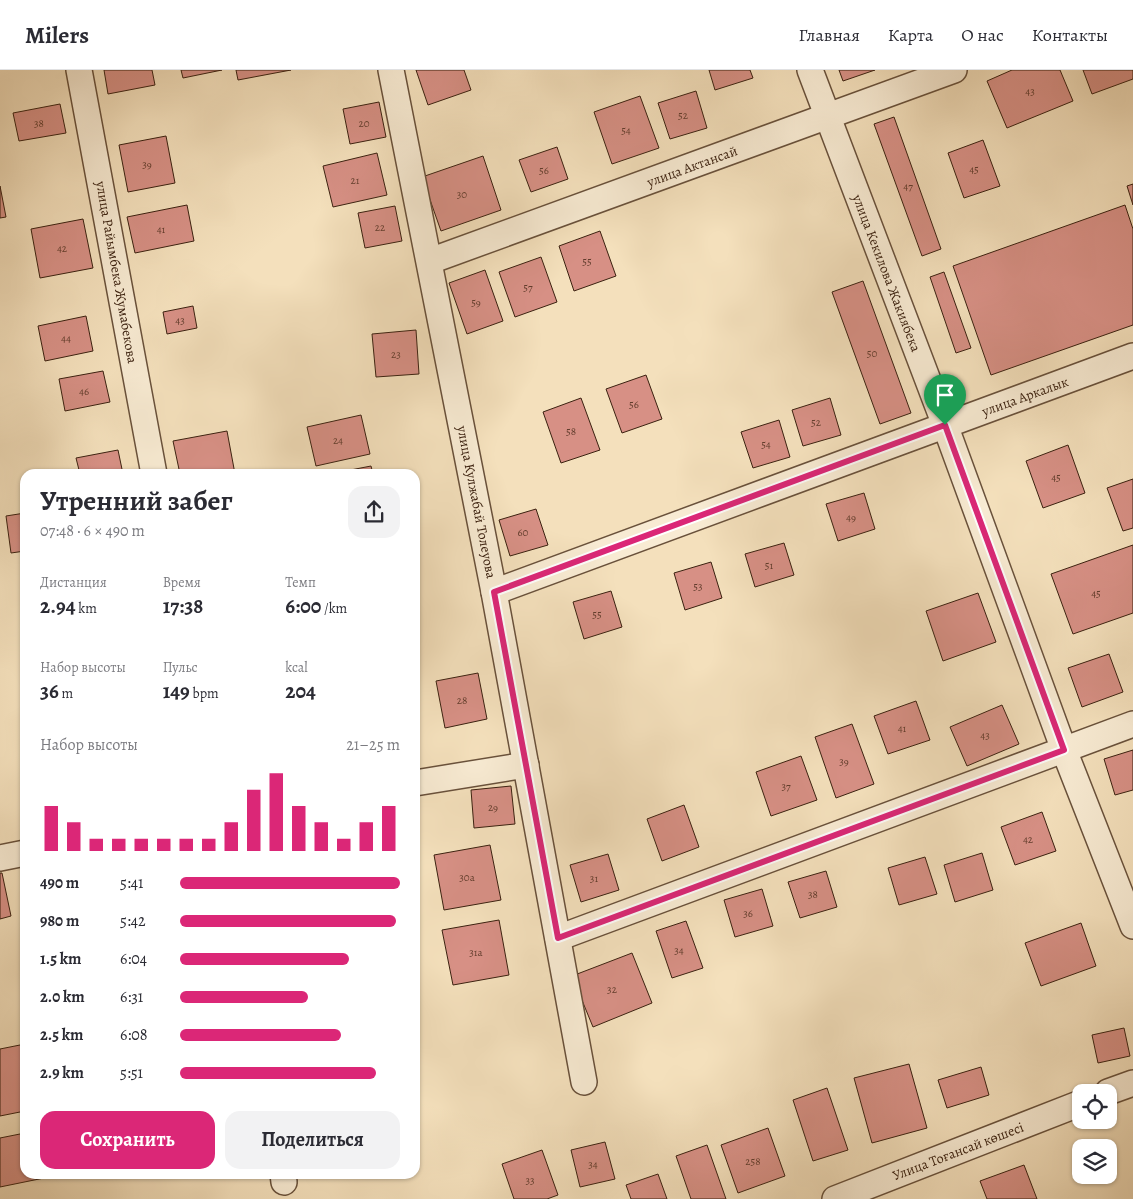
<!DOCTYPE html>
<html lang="ru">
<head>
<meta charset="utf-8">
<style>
  :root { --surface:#fff; --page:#f2f2f3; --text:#2b2b33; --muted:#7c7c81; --line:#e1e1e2; --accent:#db2777 }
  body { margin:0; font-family:Alegreya,serif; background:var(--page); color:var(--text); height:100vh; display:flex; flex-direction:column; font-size:19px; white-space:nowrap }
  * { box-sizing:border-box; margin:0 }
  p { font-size:16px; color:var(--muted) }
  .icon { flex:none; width:28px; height:28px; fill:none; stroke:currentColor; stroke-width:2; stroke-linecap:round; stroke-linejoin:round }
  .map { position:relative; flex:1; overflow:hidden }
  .sheet { position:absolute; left:20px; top:399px; width:400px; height:710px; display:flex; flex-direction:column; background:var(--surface); border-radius:15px; box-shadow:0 1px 4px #0004 }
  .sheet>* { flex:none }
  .buttons { position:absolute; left:1072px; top:1014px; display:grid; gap:10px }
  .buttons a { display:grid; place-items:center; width:45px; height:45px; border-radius:10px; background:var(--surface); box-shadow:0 1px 4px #0004; font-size:25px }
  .pin { position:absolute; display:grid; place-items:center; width:42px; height:42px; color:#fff; margin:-51px -21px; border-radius:50% 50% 50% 0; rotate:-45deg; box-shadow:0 0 5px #0007 }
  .pin .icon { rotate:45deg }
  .round { display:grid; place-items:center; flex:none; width:52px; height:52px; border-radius:15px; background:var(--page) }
  .head { display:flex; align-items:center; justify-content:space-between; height:85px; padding:0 20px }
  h1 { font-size:28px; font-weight:700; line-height:38px }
  .figures { display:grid; grid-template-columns:repeat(3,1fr); gap:8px; height:85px; padding:5px 20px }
  .figures div { display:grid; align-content:center }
  .figures b { font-size:21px; font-weight:700 }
  .figures small { font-size:14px; font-weight:400 }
  .figures p { font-size:14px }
  .chart { height:140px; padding:10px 20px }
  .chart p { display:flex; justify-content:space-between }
  .chart svg { width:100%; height:90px; margin-top:5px; stroke:var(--accent); stroke-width:6 }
  .button { display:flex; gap:10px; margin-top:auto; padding:10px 20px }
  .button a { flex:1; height:58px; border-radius:15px; background:var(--accent); color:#fff; font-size:20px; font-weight:700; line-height:58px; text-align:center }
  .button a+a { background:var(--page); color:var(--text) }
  ul { padding:0 20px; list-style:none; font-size:16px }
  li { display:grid; grid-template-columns:80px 60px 1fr; align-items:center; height:38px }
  li i { height:12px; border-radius:6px; background:var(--accent) }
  header { display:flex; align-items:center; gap:30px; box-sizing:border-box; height:70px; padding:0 25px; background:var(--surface); border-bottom:1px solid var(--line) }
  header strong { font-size:24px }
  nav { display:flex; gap:28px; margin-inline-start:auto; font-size:18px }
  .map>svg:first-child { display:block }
  .building { fill:#d79085; stroke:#3b2110 }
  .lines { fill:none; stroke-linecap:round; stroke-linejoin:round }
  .minor-casing { stroke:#69513b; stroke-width:28 }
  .minor { stroke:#f8ebd3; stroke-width:25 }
  .route-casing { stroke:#fff; stroke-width:10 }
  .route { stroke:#db2777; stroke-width:6 }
  .labels { text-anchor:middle; stroke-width:4.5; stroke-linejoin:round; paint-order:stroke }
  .number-label { font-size:11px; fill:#623d2d }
  .street-label { font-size:14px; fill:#3b2110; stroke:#f8ebd3 }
</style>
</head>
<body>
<header>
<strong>Milers</strong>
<nav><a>Главная</a><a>Карта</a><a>О нас</a><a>Контакты</a></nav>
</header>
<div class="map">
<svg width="1133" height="1129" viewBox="0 0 1133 1129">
  <rect width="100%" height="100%" fill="#f4e0bc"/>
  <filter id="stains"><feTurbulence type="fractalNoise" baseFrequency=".004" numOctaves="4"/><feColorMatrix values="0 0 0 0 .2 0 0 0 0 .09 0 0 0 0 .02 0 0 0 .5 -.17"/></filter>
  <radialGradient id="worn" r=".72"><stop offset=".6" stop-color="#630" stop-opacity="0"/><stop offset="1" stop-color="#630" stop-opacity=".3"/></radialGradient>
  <g class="building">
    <path d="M104,0H152L155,15L108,24Z"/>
    <path d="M181,0H222L183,8Z"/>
    <path d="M236,0H291L238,10Z"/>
    <path d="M416,0H464L471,20L428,35Z"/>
    <path d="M709,0H750L753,8L715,20Z"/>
    <path d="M839,0H875L843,11Z"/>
    <path d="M1012,0H1060L1073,31L1007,58L987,11Z"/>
    <path d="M1083,0H1133V9L1092,24Z"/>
    <path d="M696,21L707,58L670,69L658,33Z"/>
    <path d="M640,26L659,78L612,94L594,42Z"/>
    <path d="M379,32L386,67L350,74L343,39Z"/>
    <path d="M60,34L66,63L19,71L13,43Z"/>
    <path d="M894,47L941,179L922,186L874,54Z"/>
    <path d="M166,66L175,113L128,122L119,75Z"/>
    <path d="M983,70L1000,116L964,128L948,83Z"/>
    <path d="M557,77L568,109L531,122L519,90Z"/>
    <path d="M377,83L387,125L333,137L323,96Z"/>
    <path d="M483,86L501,140L441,161L422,107Z"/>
    <path d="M1133,114V135L1127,116Z"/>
    <path d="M0,116L6,147L0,148Z"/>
    <path d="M187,135L194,171L135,183L127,147Z"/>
    <path d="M1125,135L1133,159V255L991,305L953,196Z"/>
    <path d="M395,136L402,171L365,178L358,143Z"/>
    <path d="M83,149L93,198L40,208L31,159Z"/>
    <path d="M600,161L616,206L574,221L559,176Z"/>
    <path d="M541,187L557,232L515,247L499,202Z"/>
    <path d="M485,200L503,251L467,264L449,213Z"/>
    <path d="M944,202L971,278L956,283L930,207Z"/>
    <path d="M863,211L911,343L880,354L832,222Z"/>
    <path d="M193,236L197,258L167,264L163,242Z"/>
    <path d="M86,246L93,281L45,291L38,256Z"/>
    <path d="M416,260L419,304L376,307L372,264Z"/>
    <path d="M103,301L110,332L65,341L59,309Z"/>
    <path d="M646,305L662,349L622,363L606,319Z"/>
    <path d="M581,328L600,380L561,393L543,342Z"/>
    <path d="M830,328L841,365L803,376L792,340Z"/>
    <path d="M361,345L370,384L316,396L307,357Z"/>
    <path d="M779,350L790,387L753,398L741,362Z"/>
    <path d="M227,361L235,404H180L173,371Z"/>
    <path d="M1068,375L1085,423L1043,438L1026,391Z"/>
    <path d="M118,380L123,404H80L76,388Z"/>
    <path d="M371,396L373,404H330Z"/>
    <path d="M1133,409V458L1123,461L1107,418Z"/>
    <path d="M864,423L875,459L838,471L826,434Z"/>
    <path d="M536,439L548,475L510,486L499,450Z"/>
    <path d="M25,443V481L11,483L6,446Z"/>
    <path d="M784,473L794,505L755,517L745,484Z"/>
    <path d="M1133,475V543L1073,564L1051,504Z"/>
    <path d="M711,492L722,528L685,540L674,503Z"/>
    <path d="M611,521L622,557L584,569L573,532Z"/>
    <path d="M978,523L996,572L943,591L926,541Z"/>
    <path d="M1109,584L1123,622L1082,637L1068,598Z"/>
    <path d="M478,603L487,649L445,658L436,611Z"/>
    <path d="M916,631L930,670L888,684L874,646Z"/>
    <path d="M1002,635L1019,674L967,696L950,657Z"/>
    <path d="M852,654L874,714L836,728L815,667Z"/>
    <path d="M1133,680V720L1115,725L1104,689Z"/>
    <path d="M801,686L817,730L771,746L756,702Z"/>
    <path d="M511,716L515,754L474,758L471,720Z"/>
    <path d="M684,735L699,777L662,791L647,749Z"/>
    <path d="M1042,742L1056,781L1015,795L1001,757Z"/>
    <path d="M490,775L501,830L444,840L434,785Z"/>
    <path d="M982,783L993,820L955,832L944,795Z"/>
    <path d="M608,784L619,820L581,832L570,795Z"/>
    <path d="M925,787L937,824L899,835L888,798Z"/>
    <path d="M826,801L837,837L800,848L788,812Z"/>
    <path d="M0,803H2L11,846L0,849Z"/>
    <path d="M762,819L773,856L735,867L724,830Z"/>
    <path d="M499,850L509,905L453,915L442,860Z"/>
    <path d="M686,851L703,898L672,908L656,861Z"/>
    <path d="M1081,853L1096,896L1041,916L1025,873Z"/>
    <path d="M632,883L652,933L593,957L572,906Z"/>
    <path d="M1124,958L1130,986L1098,993L1092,965Z"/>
    <path d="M25,974V1041L0,1046V979Z"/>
    <path d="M909,994L927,1058L872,1073L854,1008Z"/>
    <path d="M981,997L989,1025L947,1038L938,1010Z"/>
    <path d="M827,1018L848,1080L813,1091L793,1030Z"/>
    <path d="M768,1058L785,1106L738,1123L721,1075Z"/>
    <path d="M25,1063V1104H44V1108L0,1117V1068Z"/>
    <path d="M605,1072L615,1109L580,1117L571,1080Z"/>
    <path d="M707,1075L726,1129H691L676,1086Z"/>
    <path d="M542,1080L558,1125L547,1129H514L502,1094Z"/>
    <path d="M1024,1095L1037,1129H987L980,1111Z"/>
    <path d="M658,1104L667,1129H631L626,1115Z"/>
  </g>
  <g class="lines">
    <defs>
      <g id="minor">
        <path d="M79,0L154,404"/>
        <path d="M391,0L494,522L584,1012"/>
        <path d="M810,0L945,355L1064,680L1133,856"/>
        <path d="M430,191L954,0"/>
        <path d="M494,522L1133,286"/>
        <path d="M415,713L526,695"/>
        <path d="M0,788L25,783"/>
        <path d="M558,868L1133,654"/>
        <path d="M1108,1022L1133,1013"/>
        <path d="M283,1104L284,1112"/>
        <path d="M835,1129L1081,1033"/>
      </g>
    </defs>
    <use href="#minor" class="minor-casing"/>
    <use href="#minor" class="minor"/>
  </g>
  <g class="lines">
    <defs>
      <path id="route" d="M945,355L1064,680L558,868L494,522Z"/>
    </defs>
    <use href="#route" class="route-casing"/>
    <use href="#route" class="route"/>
  </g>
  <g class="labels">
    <g class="number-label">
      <text x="1030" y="25">43</text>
      <text x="683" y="49">52</text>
      <text x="39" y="57">38</text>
      <text x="364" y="57">20</text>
      <text x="626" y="64">54</text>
      <text x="147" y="98">39</text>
      <text x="974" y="103">45</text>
      <text x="544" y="104">56</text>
      <text x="355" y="114">21</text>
      <text x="908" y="120">47</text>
      <text x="462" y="128">30</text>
      <text x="380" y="161">22</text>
      <text x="161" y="163">41</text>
      <text x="62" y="182">42</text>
      <text x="587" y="195">55</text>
      <text x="528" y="221">57</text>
      <text x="476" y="236">59</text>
      <text x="180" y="254">43</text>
      <text x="66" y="272">44</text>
      <text x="872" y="287">50</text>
      <text x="396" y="288">23</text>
      <text x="84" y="325">46</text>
      <text x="634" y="338">56</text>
      <text x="816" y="356">52</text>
      <text x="571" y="365">58</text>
      <text x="338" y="374">24</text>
      <text x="766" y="378">54</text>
      <text x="1056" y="411">45</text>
      <text x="851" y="451">49</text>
      <text x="523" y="466">60</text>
      <text x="769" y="499">51</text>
      <text x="698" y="520">53</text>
      <text x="1096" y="527">45</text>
      <text x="597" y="548">55</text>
      <text x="462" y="634">28</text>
      <text x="902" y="662">41</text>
      <text x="985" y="669">43</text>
      <text x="844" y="695">39</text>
      <text x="786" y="720">37</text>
      <text x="493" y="741">29</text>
      <text x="1028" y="773">42</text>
      <text x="467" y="811">30а</text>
      <text x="594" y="812">31</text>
      <text x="813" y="828">38</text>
      <text x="748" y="847">36</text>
      <text x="679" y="884">34</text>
      <text x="476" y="886">31а</text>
      <text x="612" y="923">32</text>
      <text x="753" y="1095">258</text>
      <text x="593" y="1098">34</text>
      <text x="530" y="1114">33</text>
    </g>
    <g class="street-label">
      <text transform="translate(692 96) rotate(-20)" y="5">улица Актансай</text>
      <text transform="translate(117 202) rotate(80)" y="5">улица Райымбека Жумабекова</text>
      <text transform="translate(887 203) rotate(69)" y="5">улица Кекилова Жакиябека</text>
      <text transform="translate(1025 326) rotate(-20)" y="5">улица Аркалык</text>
      <text transform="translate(477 432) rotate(79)" y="5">улица Кулжабай Толеуова</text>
      <text transform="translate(958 1081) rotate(-21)" y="5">Улица Тоғансай көшесі</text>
    </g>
  </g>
  <rect width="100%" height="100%" filter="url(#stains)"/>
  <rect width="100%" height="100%" fill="url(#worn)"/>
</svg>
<div class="buttons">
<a><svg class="icon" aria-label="locate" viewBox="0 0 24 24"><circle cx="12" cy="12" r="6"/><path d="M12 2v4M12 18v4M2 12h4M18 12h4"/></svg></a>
<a><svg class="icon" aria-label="layers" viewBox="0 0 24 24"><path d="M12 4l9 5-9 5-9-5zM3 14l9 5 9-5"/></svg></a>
</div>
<div class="pin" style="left:945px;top:355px;background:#1e9e55"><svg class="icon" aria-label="arrive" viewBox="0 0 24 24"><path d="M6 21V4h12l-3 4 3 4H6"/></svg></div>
<section class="sheet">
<div class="head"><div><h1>Утренний забег</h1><p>07:48 · 6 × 490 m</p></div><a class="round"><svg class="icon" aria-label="share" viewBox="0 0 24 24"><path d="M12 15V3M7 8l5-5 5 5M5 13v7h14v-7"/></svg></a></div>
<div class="figures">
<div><p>Дистанция</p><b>2.94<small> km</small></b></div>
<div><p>Время</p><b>17:38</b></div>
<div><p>Темп</p><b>6:00<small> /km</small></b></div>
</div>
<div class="figures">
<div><p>Набор высоты</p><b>36<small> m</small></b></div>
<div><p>Пульс</p><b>149<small> bpm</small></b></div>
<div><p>kcal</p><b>204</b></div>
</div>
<div class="chart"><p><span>Набор высоты</span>21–25 m</p>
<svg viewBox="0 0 160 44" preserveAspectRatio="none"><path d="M5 44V22M15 44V30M25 44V38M35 44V38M45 44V38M55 44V38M65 44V38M75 44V38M85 44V30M95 44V14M105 44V6M115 44V22M125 44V30M135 44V38M145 44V30M155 44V22"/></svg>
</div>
<ul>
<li><b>490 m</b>5:41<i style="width:100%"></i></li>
<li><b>980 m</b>5:42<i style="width:98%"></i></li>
<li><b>1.5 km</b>6:04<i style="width:77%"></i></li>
<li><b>2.0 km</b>6:31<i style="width:58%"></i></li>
<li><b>2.5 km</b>6:08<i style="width:73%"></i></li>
<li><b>2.9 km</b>5:51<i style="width:89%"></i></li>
</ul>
<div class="button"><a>Сохранить</a><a>Поделиться</a></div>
</section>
</div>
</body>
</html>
